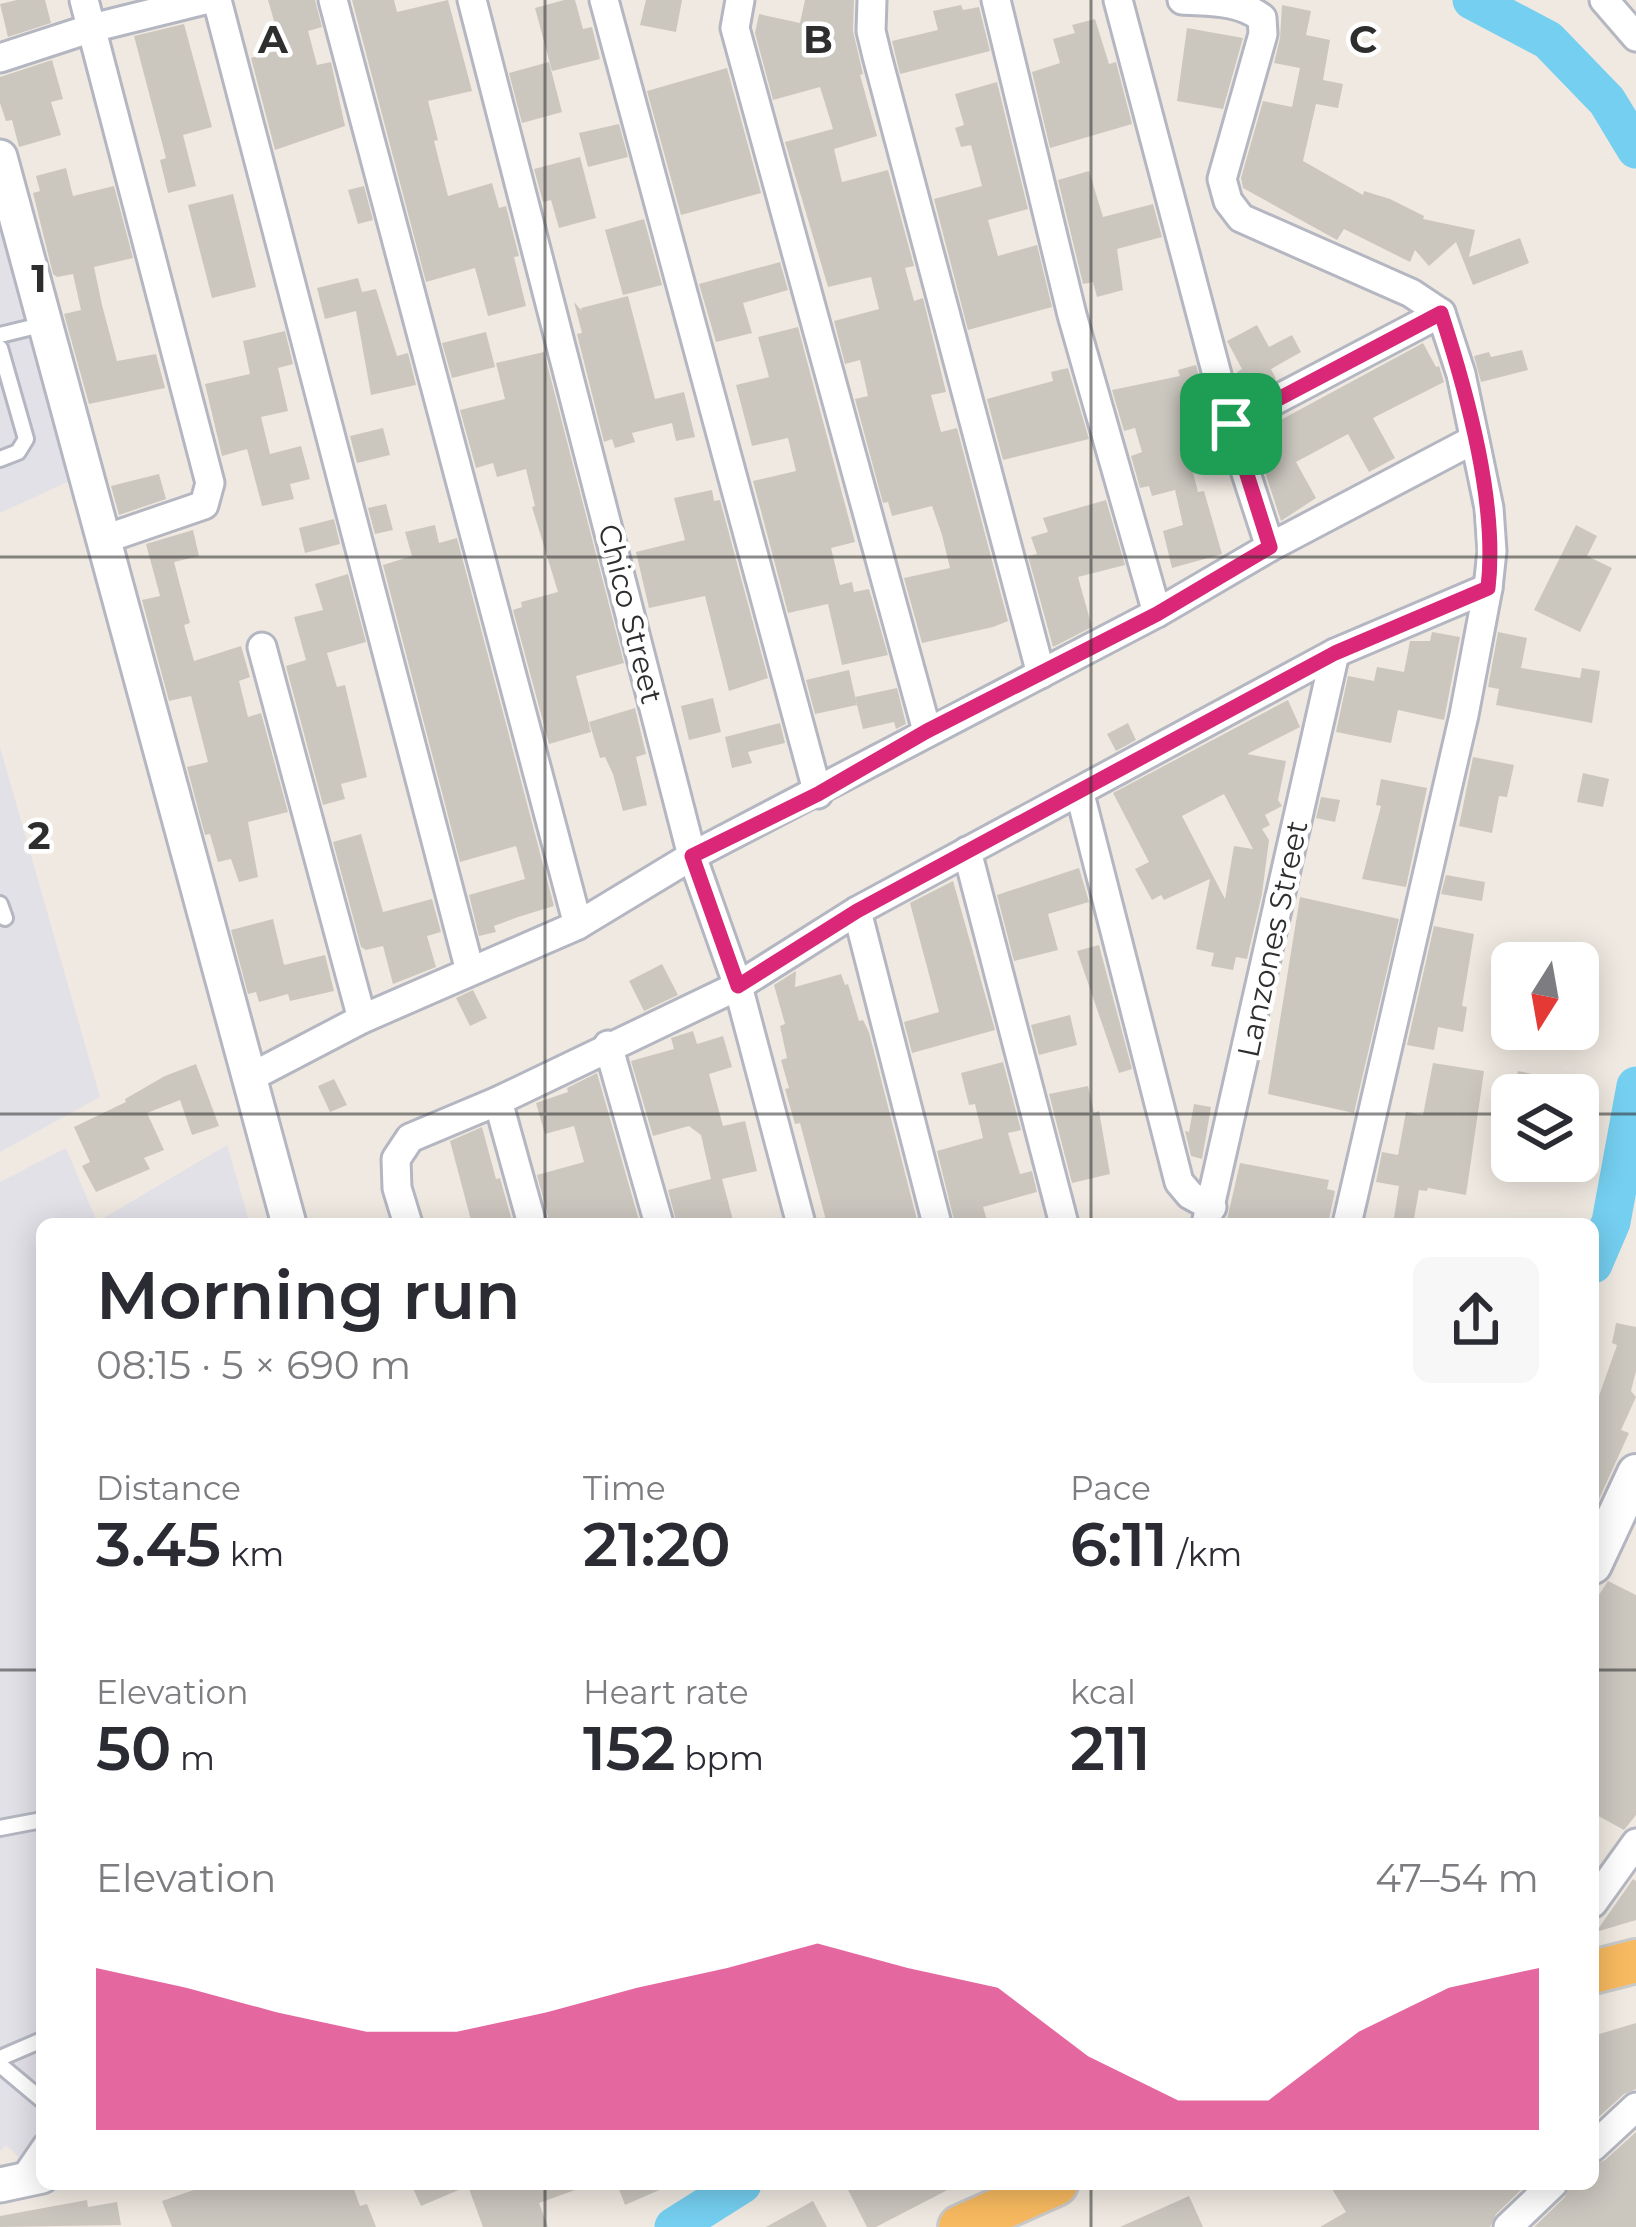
<!DOCTYPE html>
<html lang="en">
<head>
<meta charset="utf-8">
<style>
  :root { --surface:#fff; --page:#f7f7f7; --text:#2b2b33; --muted:#7c7c81; --accent:#db2777 }
  body { margin:0; font-family:Montserrat,sans-serif; background:var(--page); color:var(--text); height:100vh; display:flex; flex-direction:column; font-size:45px; white-space:nowrap }
  * { box-sizing:border-box; margin:0 }
  p { font-size:39px; color:var(--muted) }
  .icon { flex:none; width:66px; height:66px; fill:none; stroke:currentColor; stroke-width:2; stroke-linecap:round; stroke-linejoin:round }
  .map { position:relative; flex:1; overflow:hidden }
  .details { position:absolute; left:36px; top:1218px; width:1563px; height:972px; display:flex; flex-direction:column; background:var(--surface); border-radius:18px; box-shadow:0 6px 30px #0003 }
  .details>* { flex:none }
  .needle { width:78px; rotate:191deg }
  .controls { position:absolute; left:1491px; top:942px; display:grid; gap:24px }
  .controls a { display:grid; place-items:center; width:108px; height:108px; border-radius:18px; background:var(--surface); box-shadow:0 6px 30px #0003; font-size:60px }
  .pin { position:absolute; display:grid; place-items:center; width:102px; height:102px; color:#fff; margin:-51px; border-radius:24px; box-shadow:0 6px 18px #0006 }
  .round { display:grid; place-items:center; flex:none; width:126px; height:126px; border-radius:18px; background:var(--page) }
  .summary { display:flex; align-items:center; justify-content:space-between; height:204px; padding:0 60px }
  h1 { font-size:66px; font-weight:600; line-height:90px }
  .stats { display:grid; grid-template-columns:repeat(3,1fr); gap:18px; height:204px; padding:12px 60px }
  .stats div { display:grid; align-content:center }
  .stats b { font-size:60px; font-weight:600 }
  .stats small { font-size:33px; font-weight:400 }
  .stats p { font-size:33px }
  .chart { height:336px; padding:24px 60px }
  .chart p { display:flex; justify-content:space-between }
  .chart svg { width:100%; height:216px; margin-top:12px; fill:var(--accent); opacity:.7 }
  .map>svg:first-child { display:block }
  .industrial { fill:#e3e1e8 }
  .lines { fill:none; stroke-linecap:round; stroke-linejoin:round }
  .river { stroke:#75cff0; stroke-width:39 }
  .building { fill:#cbc7bf; fill-rule:evenodd }
  .service-casing { stroke:#b4b7c1; stroke-width:20 }
  .minor-casing { stroke:#b4b7c1; stroke-width:33 }
  .tertiary-casing { stroke:#b4b7c1; stroke-width:39 }
  .secondary-casing { stroke:#b4b7c1; stroke-width:42 }
  .trunk-casing { stroke:#c9c9c9; stroke-width:48 }
  .service { stroke:#fff; stroke-width:14 }
  .minor { stroke:#fff; stroke-width:27 }
  .tertiary { stroke:#fff; stroke-width:33 }
  .secondary { stroke:#fff; stroke-width:36 }
  .trunk { stroke:#f8ba60; stroke-width:42 }
  .route-casing { stroke:#fff; stroke-width:24 }
  .route { stroke:#db2777; stroke-width:15 }
  .grid { fill:none; stroke:#2e2e2e; stroke-width:3; stroke-opacity:0.55 }
  .labels { text-anchor:middle; stroke-width:9; stroke-linejoin:round; paint-order:stroke }
  .street-label { font-size:30px; fill:#2e2e2e; stroke:#fff }
  .grid-label { font-size:39px; text-anchor:middle; font-weight:bold; fill:#2e2e2e; stroke:#fff; stroke-width:9; stroke-linejoin:round; paint-order:stroke }
</style>
</head>
<body>
<div class="map">
<svg width="1636" height="2227" viewBox="0 0 1636 2227">
  <rect width="100%" height="100%" fill="#efe9e1"/>
  <g class="industrial">
    <path d="M0,216L72,480L0,513Z"/>
    <path d="M0,747L100,1097L0,1152Z"/>
    <path d="M227,1145L250,1224H42V2171L36,2173L6,2145L0,2151V1182L66,1148L97,1222Z"/>
  </g>
  <g class="lines">
    <g class="river">
      <path d="M1472,0L1548,40L1607,101L1636,149"/>
      <path d="M1593,1264L1611,1222L1636,1086"/>
      <path d="M674,2227L742,2184"/>
    </g>
  </g>
  <g class="building">
    <path d="M17,0H45L51,23L8,37L0,4Z"/>
    <path d="M268,0H315L322,27L308,31L317,65L331,62L345,126L275,150L251,58L282,49Z"/>
    <path d="M352,0H394L397,12L448,0L472,91L428,101L438,140L434,141L448,196L492,183L499,208L506,206L519,256L514,257L526,306L488,316L475,268L426,282Z"/>
    <path d="M564,0H575L583,29L592,27L600,59L552,71L535,8Z"/>
    <path d="M646,0H682L676,32L640,25Z"/>
    <path d="M805,0H854L853,31L863,74L860,75L877,136L834,149L842,182L888,170L914,266L905,268L914,301L923,298L946,392L931,395L941,432L957,428L1008,621L993,627L922,643L904,578L950,568L942,535L932,506L892,516L888,502L883,503L855,399L868,396L860,360L845,364L834,321L879,309L871,277L828,287L785,142L833,129L820,87L773,100L755,33L759,14L800,23Z"/>
    <path d="M961,5L963,10L979,7L990,51L900,74L892,41L938,30L933,11Z"/>
    <path d="M1282,5L1311,11L1306,35L1330,40L1323,80L1343,84L1338,108L1316,104L1303,161L1363,195L1364,191L1390,199L1424,216L1423,219L1475,230L1469,257L1520,238L1529,263L1473,285L1456,242L1429,266L1415,250L1410,262L1344,229L1337,240L1243,188L1241,178L1263,101L1292,107L1300,68L1274,63L1280,38Z"/>
    <path d="M1095,19L1109,64L1116,62L1132,124L1050,148L1032,72L1060,63L1053,39L1075,33L1072,25Z"/>
    <path d="M184,24L212,127L183,135L196,186L168,193L160,160L166,158L134,36Z"/>
    <path d="M1187,28L1243,38L1223,109L1177,101Z"/>
    <path d="M52,60L63,99L51,102L61,135L19,147L12,120L6,121L0,103V77Z"/>
    <path d="M549,62L562,112L522,123L509,73Z"/>
    <path d="M727,68L761,193L681,215L647,91Z"/>
    <path d="M997,82L1028,209L988,220L998,256L1037,245L1052,307L968,330L934,199L982,186L971,145L961,147L955,128L964,125L955,94Z"/>
    <path d="M619,124L628,157L588,167L579,133Z"/>
    <path d="M580,157L596,218L559,228L551,200L543,202L534,169Z"/>
    <path d="M66,168L73,196L114,186L133,258L94,267L102,305L117,361L156,354L165,388L89,404L64,314L81,310L73,274L57,277L53,274L33,193L40,191L36,176Z"/>
    <path d="M1089,171L1103,217L1153,204L1162,237L1117,249L1123,290L1097,297L1093,282L1083,284L1058,180Z"/>
    <path d="M364,186L373,220L358,224L348,190Z"/>
    <path d="M233,194L256,287L212,298L188,205Z"/>
    <path d="M644,219L662,285L623,295L605,230Z"/>
    <path d="M780,262L788,290L743,303L752,333L716,342L699,284Z"/>
    <path d="M358,278L362,292L376,289L397,356L408,353L416,385L371,395L356,311L325,319L317,288Z"/>
    <path d="M628,296L655,399L684,392L695,437L676,441L672,423L632,433L635,442L615,448L612,439L604,442L577,334L582,333L574,302L582,311L581,308Z"/>
    <path d="M1257,325L1269,347L1292,335L1301,352L1271,369L1276,379L1249,394L1237,372L1242,369L1227,341Z"/>
    <path d="M798,327L855,542L831,548L840,585L852,582L854,592L869,589L888,655L842,665L828,604L788,613L753,481L796,471L788,438L752,446L736,385L769,377L758,337Z"/>
    <path d="M285,331L293,364L278,368L288,411L261,417L270,454L301,446L310,479L290,484L294,499L262,506L247,449L222,456L205,384L250,374L243,341Z"/>
    <path d="M486,332L495,367L452,378L442,343Z"/>
    <path d="M1423,343L1436,367L1439,366L1444,382L1373,418L1395,458L1369,472L1348,434L1296,462L1316,498L1281,521L1253,435Z"/>
    <path d="M1522,350L1528,370L1481,382L1474,356L1489,352L1491,357Z"/>
    <path d="M544,352L624,663L576,676L591,732L549,744L513,610L522,607L521,602L558,592L532,507L535,506L526,469L497,477L493,463L476,468L460,410L505,399L496,363Z"/>
    <path d="M1196,365L1213,430L1184,437L1198,492L1204,491L1222,554L1172,568L1163,531L1183,525L1175,490L1152,496L1149,486L1140,488L1131,456L1142,452L1135,428L1124,431L1112,390L1180,376L1178,370Z"/>
    <path d="M1068,368L1089,439L1003,460L987,399L1053,381L1051,372Z"/>
    <path d="M383,428L390,455L357,463L350,436Z"/>
    <path d="M159,474L166,499L119,515L111,486Z"/>
    <path d="M712,490L714,501L720,500L768,678L729,691L705,596L649,608L636,552L685,540L674,498Z"/>
    <path d="M1106,500L1125,565L1078,577L1092,627L1053,647L1028,556L1037,554L1031,537L1048,532L1043,518Z"/>
    <path d="M386,504L393,530L375,534L368,508Z"/>
    <path d="M334,519L340,544L305,553L299,528Z"/>
    <path d="M435,525L439,543L457,538L554,906L518,917L494,926L496,932L479,936L469,895L525,879L516,846L460,862L383,565L412,556L405,532Z"/>
    <path d="M1576,525L1597,536L1587,556L1612,568L1580,632L1534,610Z"/>
    <path d="M193,530L199,556L174,562L190,623L184,625L194,661L241,646L250,677L239,681L248,717L261,713L288,812L248,822L258,877L239,882L231,859L218,862L210,834L205,835L187,767L208,762L191,696L169,701L142,600L160,596L146,544Z"/>
    <path d="M348,574L366,642L327,653L337,687L345,685L367,777L341,784L345,799L323,805L286,666L306,660L294,617L323,610L315,584Z"/>
    <path d="M1432,632L1460,637L1444,720L1398,710L1391,743L1336,732L1348,676L1374,681L1377,667L1404,672L1410,641H1430Z"/>
    <path d="M1498,632L1527,638L1521,668L1580,678L1582,668L1600,671L1592,723L1496,705L1499,689L1488,687Z"/>
    <path d="M849,670L857,705L815,714L806,680Z"/>
    <path d="M897,688L906,724L896,729L894,722L863,729L855,697Z"/>
    <path d="M713,698L721,732L689,740L681,706Z"/>
    <path d="M1288,700L1300,727L1247,754L1286,761L1278,800L1282,806L1265,815L1270,825L1262,829L1269,840L1262,894L1247,959L1236,957L1233,970L1211,966L1214,953L1196,949L1210,879L1164,900L1161,895L1152,900L1135,869L1149,862L1113,793ZM1224,794L1253,849L1234,846L1225,899L1182,816Z"/>
    <path d="M635,708L646,754L636,757L647,805L623,811L613,774L605,757L600,758L589,722Z"/>
    <path d="M780,723L785,743L748,752L752,763L732,768L725,737Z"/>
    <path d="M1128,723L1136,740L1116,751L1107,734Z"/>
    <path d="M1473,757L1514,765L1507,797L1499,796L1492,833L1459,826Z"/>
    <path d="M1583,773L1609,779L1603,807L1577,802Z"/>
    <path d="M1381,779L1427,788L1406,887L1362,879L1381,806L1376,805Z"/>
    <path d="M1321,797L1340,800L1335,822L1316,818Z"/>
    <path d="M361,834L383,912L432,899L441,932L427,936L436,967L393,984L383,946L366,950L361,947L333,842Z"/>
    <path d="M1079,868L1089,902L1048,914L1058,950L1014,961L997,895Z"/>
    <path d="M1446,875L1485,882L1482,901L1441,894Z"/>
    <path d="M953,881L995,1030L912,1053L904,1022L939,1012L910,903Z"/>
    <path d="M1300,897L1399,919L1354,1113L1268,1094Z"/>
    <path d="M273,919L284,965L325,955L334,991L290,1001L288,994L259,1002L256,992L248,994L231,930Z"/>
    <path d="M1434,926L1474,934L1462,1006L1467,1007L1463,1032L1438,1027L1434,1050L1407,1045Z"/>
    <path d="M1099,945L1132,1069L1119,1073L1077,951Z"/>
    <path d="M662,964L678,995L644,1011L629,981Z"/>
    <path d="M796,971L795,987L841,974L845,985L848,984L859,1021L863,1020L869,1032L918,1224H827L800,1123L795,1124L785,1089L789,1088L781,1060L787,1058L780,1026L785,1024L774,985Z"/>
    <path d="M473,990L487,1018L470,1026L456,998Z"/>
    <path d="M1070,1015L1077,1045L1039,1055L1031,1025Z"/>
    <path d="M693,1031L697,1044L723,1036L732,1067L709,1074L723,1126L745,1121L757,1171L722,1179L734,1224H677L668,1190L711,1179L701,1135L689,1126L653,1136L631,1061L674,1049L671,1038Z"/>
    <path d="M1003,1062L1021,1130L1008,1133L1020,1174L1032,1171L1037,1192L983,1207L988,1224H955L937,1151L983,1138L975,1104L969,1105L961,1073Z"/>
    <path d="M1433,1063L1484,1071L1466,1195L1428,1188L1427,1191L1419,1190L1413,1224H1393L1399,1186L1376,1182L1382,1152L1398,1155L1406,1112L1423,1115Z"/>
    <path d="M196,1064L219,1126L192,1135L180,1100L147,1113L164,1150L144,1158L150,1169L96,1192L82,1166L90,1162L74,1127L126,1102L125,1099L165,1076Z"/>
    <path d="M1518,1071L1540,1076L1536,1095H1513Z"/>
    <path d="M597,1073L640,1224H550L537,1175L584,1162L574,1126L545,1134L536,1103L568,1092L567,1088Z"/>
    <path d="M334,1079L347,1105L330,1112L318,1086Z"/>
    <path d="M1088,1086L1094,1113L1099,1111L1110,1174L1072,1183L1049,1094Z"/>
    <path d="M1194,1104L1211,1107L1202,1159L1191,1156L1185,1131L1189,1132Z"/>
    <path d="M482,1127L496,1179L500,1178L513,1224H472L450,1141Z"/>
    <path d="M1240,1163L1329,1180L1327,1189L1335,1191L1328,1224H1226Z"/>
    <path d="M1616,1323L1636,1327V1371L1631,1391L1636,1397L1621,1430L1629,1433L1593,1512V1413L1617,1345L1612,1343Z"/>
    <path d="M1608,1581L1636,1595V1815L1624,1830L1593,1813V1604Z"/>
    <path d="M1633,1879L1636,1881V1920L1596,1932Z"/>
    <path d="M1636,2023V2089L1624,2094L1593,2122V2036Z"/>
    <path d="M1636,2132V2227H1534L1565,2197L1571,2184H1593V2165L1605,2160Z"/>
    <path d="M211,2184H352L360,2206L367,2204L376,2227H172L162,2201Z"/>
    <path d="M411,2184H585L586,2186L539,2203L548,2227H483L468,2186L421,2206Z"/>
    <path d="M617,2184H673L625,2205Z"/>
    <path d="M845,2184H959L876,2227H867Z"/>
    <path d="M1329,2184H1527L1496,2214L1490,2227H1320L1346,2212Z"/>
    <path d="M1189,2196L1203,2227H1120Z"/>
    <path d="M87,2200L88,2207L117,2202L121,2225L0,2227V2216Z"/>
    <path d="M813,2201L827,2227H766Z"/>
  </g>
  <g class="lines">
    <defs>
      <g id="service">
        <path d="M0,335L45,324"/>
        <path d="M0,348L26,439L18,452L0,459"/>
        <path d="M0,904L5,918"/>
        <path d="M0,1828L42,1820"/>
        <path d="M0,2058L42,2040"/>
        <path d="M0,2065L42,2100"/>
        <path d="M18,2177L42,2142"/>
      </g>
      <g id="minor">
        <path d="M84,0L210,483L204,505L105,539"/>
        <path d="M217,0L470,971"/>
        <path d="M333,0L578,925"/>
        <path d="M472,0L692,856L738,986L801,1224"/>
        <path d="M604,0L818,794"/>
        <path d="M740,0L735,28L927,731"/>
        <path d="M872,0L871,31L877,56L1041,674"/>
        <path d="M996,0L1072,315L1157,613"/>
        <path d="M1118,0L1230,424L1270,547"/>
        <path d="M1182,0C1211,2 1239,0 1262,18L1263,34L1222,179L1228,201L1241,218L1411,293L1441,313L1461,374L1489,508L1492,551L1488,588L1464,715L1347,1224"/>
        <path d="M1604,0L1636,37"/>
        <path d="M0,58L92,28L205,0"/>
        <path d="M1230,424L1441,313"/>
        <path d="M262,647L362,1019"/>
        <path d="M1080,794L1179,1182L1190,1195L1212,1207"/>
        <path d="M967,851L1064,1224"/>
        <path d="M857,911L937,1224"/>
        <path d="M608,1045L659,1224"/>
        <path d="M249,1078L362,1019L578,925L692,856L1157,613L1270,547L1473,440"/>
        <path d="M498,1101L532,1224"/>
        <path d="M408,1224L397,1188L396,1159L410,1138L498,1101L738,986L857,911L1335,653L1488,588"/>
        <path d="M1206,1224L1335,653"/>
        <path d="M1593,1903L1636,1843"/>
        <path d="M1593,2147L1636,2107"/>
        <path d="M1508,2227L1553,2184"/>
      </g>
      <g id="tertiary">
        <path d="M0,157L289,1224"/>
        <path d="M0,2185L42,2176"/>
      </g>
      <path id="secondary" d="M1593,1565L1636,1473"/>
      <g id="trunk">
        <path d="M1593,1972L1636,1961"/>
        <path d="M960,2227L1056,2184"/>
      </g>
    </defs>
    <use href="#service" class="service-casing"/>
    <use href="#minor" class="minor-casing"/>
    <use href="#tertiary" class="tertiary-casing"/>
    <use href="#secondary" class="secondary-casing"/>
    <use href="#trunk" class="trunk-casing"/>
    <use href="#service" class="service"/>
    <use href="#minor" class="minor"/>
    <use href="#tertiary" class="tertiary"/>
    <use href="#secondary" class="secondary"/>
    <use href="#trunk" class="trunk"/>
  </g>
  <g class="lines">
    <defs>
      <path id="route" d="M1441,313C1467,393 1498,504 1488,588L1335,653L857,911L738,986L692,856L818,794L927,731L1157,614L1270,547L1231,424Z"/>
    </defs>
    <use href="#route" class="route-casing"/>
    <use href="#route" class="route"/>
  </g>
  <path class="grid" d="M545,0V1224M1091,0V1224M0,557H1636M0,1114H1512M1578,1114H1636M0,1670H42M1593,1670H1636M545,2184V2227M1091,2184V2227"/>
  <g class="labels">
    <g class="street-label">
      <text transform="translate(630 614) rotate(76)" y="10">Chico Street</text>
      <text transform="translate(1273 939) rotate(-78)" y="10">Lanzones Street</text>
    </g>
  </g>
  <g class="grid-label">
    <text x="273" y="53">A</text>
    <text x="818" y="53">B</text>
    <text x="1363" y="53">C</text>
    <text x="39" y="292">1</text>
    <text x="39" y="849">2</text>
  </g>
</svg>
<div class="controls">
<a><svg class="needle" viewBox="-14 -14 28 28"><path d="M0-13l5 13h-10z" fill="#e53935"/><path d="M0 13l5-13h-10z" fill="#7c7c81"/></svg></a>
<a><svg class="icon" aria-label="layers" viewBox="0 0 24 24"><path d="M12 4l9 5-9 5-9-5zM3 14l9 5 9-5"/></svg></a>
</div>
<div class="pin" style="left:1231px;top:424px;background:#1e9e55"><svg class="icon" aria-label="arrive" viewBox="0 0 24 24"><path d="M6 21V4h12l-3 4 3 4H6"/></svg></div>
<section class="details">
<div class="summary"><div><h1>Morning run</h1><p>08:15 · 5 × 690 m</p></div><a class="round"><svg class="icon" aria-label="share" viewBox="0 0 24 24"><path d="M12 15V3M7 8l5-5 5 5M5 13v7h14v-7"/></svg></a></div>
<div class="stats">
<div><p>Distance</p><b>3.45<small> km</small></b></div>
<div><p>Time</p><b>21:20</b></div>
<div><p>Pace</p><b>6:11<small> /km</small></b></div>
</div>
<div class="stats">
<div><p>Elevation</p><b>50<small> m</small></b></div>
<div><p>Heart rate</p><b>152<small> bpm</small></b></div>
<div><p>kcal</p><b>211</b></div>
</div>
<div class="chart"><p><span>Elevation</span>47–54 m</p>
<svg viewBox="0 0 160 44" preserveAspectRatio="none"><path d="M0 44V11L10 15L20 20L30 24L40 24L50 20L60 15L70 11L80 6L90 11L100 15L110 29L120 38L130 38L140 24L150 15L160 11V44z"/></svg>
</div>
</section>
</div>
</body>
</html>
